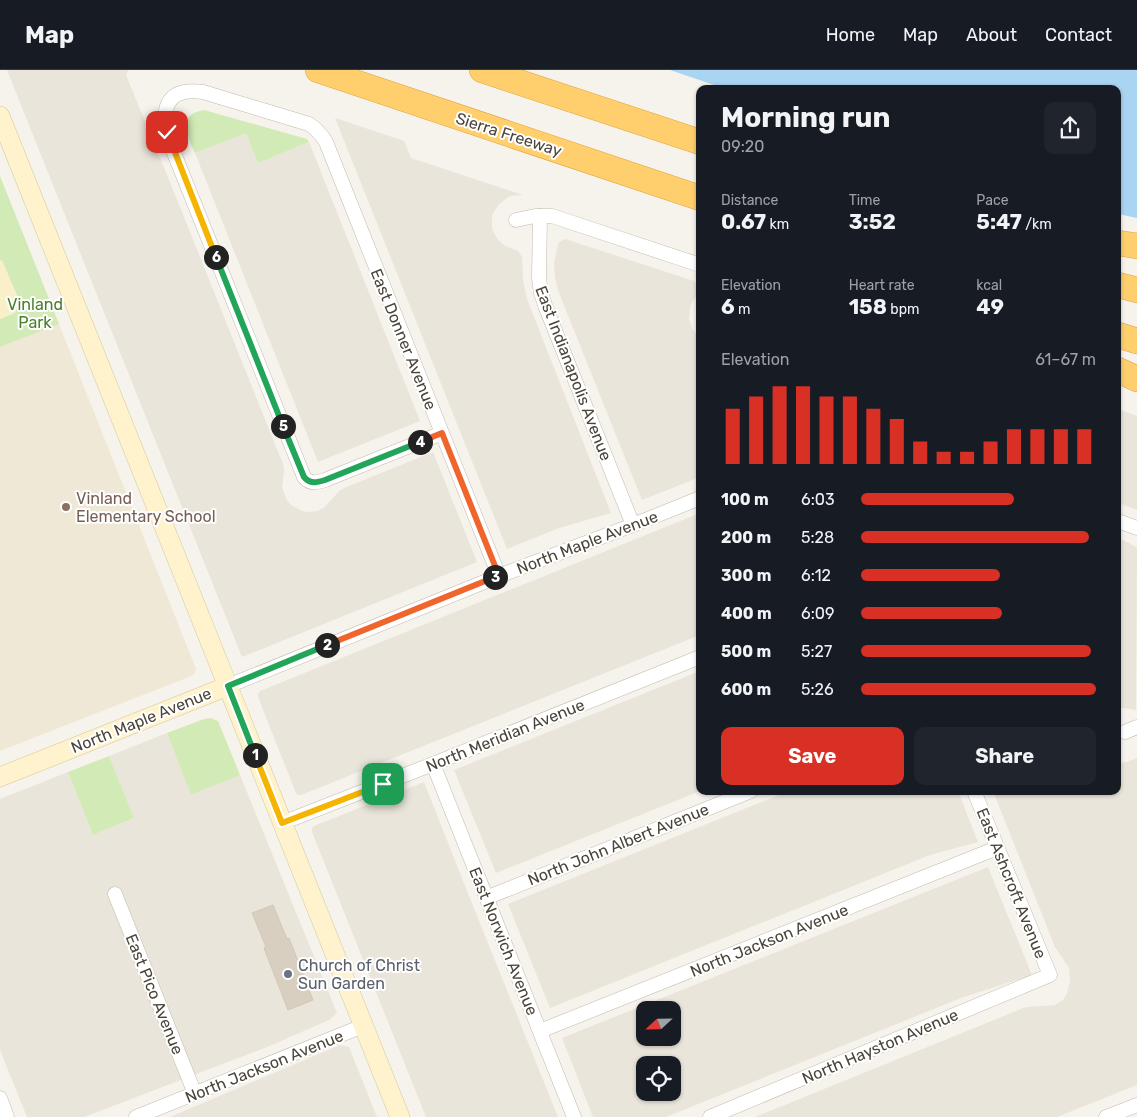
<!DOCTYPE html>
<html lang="en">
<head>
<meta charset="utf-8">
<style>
  :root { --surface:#171b24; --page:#20242c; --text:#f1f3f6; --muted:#9ea1a6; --line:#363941; --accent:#d93025 }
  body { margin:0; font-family:Rubik,sans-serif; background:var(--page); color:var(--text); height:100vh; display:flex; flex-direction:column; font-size:19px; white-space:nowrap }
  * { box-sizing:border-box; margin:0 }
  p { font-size:16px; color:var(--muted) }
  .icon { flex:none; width:28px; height:28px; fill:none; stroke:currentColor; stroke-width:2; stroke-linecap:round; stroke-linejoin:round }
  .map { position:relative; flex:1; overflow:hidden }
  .drawer { position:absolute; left:696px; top:15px; width:425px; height:710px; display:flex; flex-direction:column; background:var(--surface); border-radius:10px; box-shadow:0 1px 4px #0004 }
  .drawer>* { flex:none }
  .needle { width:32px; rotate:248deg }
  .buttons { position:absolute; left:636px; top:931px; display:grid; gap:10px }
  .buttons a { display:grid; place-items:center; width:45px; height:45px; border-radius:10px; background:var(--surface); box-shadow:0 1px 4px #0004; font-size:25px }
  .pin { position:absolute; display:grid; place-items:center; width:42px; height:42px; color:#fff; margin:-21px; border-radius:10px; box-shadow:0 2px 8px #0006 }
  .km { position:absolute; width:25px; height:25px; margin:-12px; border-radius:50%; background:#222; color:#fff; font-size:14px; line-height:25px; text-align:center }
  .round { display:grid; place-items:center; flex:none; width:52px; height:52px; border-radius:10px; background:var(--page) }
  .summary { display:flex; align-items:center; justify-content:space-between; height:85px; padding:0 25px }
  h1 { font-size:28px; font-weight:700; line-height:38px }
  .stats { display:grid; grid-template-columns:repeat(3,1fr); gap:8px; height:85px; padding:5px 25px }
  .stats div { display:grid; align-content:center }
  .stats b { font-size:21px; font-weight:700 }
  .stats small { font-size:14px; font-weight:400 }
  .stats p { font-size:14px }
  .chart { height:140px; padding:10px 25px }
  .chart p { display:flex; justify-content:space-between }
  .chart svg { width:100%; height:90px; margin-top:5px; stroke:var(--accent); stroke-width:6 }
  .primary-button { display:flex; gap:10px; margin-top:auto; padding:10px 25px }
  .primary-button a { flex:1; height:58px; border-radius:10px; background:var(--accent); color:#fff; font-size:20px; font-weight:700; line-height:58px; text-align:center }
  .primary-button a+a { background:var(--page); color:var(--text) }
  ul { padding:0 25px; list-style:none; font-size:16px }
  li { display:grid; grid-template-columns:80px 60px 1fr; align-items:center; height:38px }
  li i { height:12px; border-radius:6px; background:var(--accent) }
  header { display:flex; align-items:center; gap:30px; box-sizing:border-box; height:70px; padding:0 25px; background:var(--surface); border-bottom:1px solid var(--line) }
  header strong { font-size:24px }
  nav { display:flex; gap:28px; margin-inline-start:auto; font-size:18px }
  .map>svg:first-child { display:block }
  .residential { fill:#eae5da; fill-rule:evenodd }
  .education { fill:#efe8d6 }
  .green { fill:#d2eab5 }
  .sand { fill:#f9efc9 }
  .water { fill:#a9d4f2 }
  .building { fill:#d8cfc1; stroke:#d3c7b4 }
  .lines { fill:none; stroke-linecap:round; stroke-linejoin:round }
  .street-casing { stroke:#c2bbae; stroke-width:15 }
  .secondary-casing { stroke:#d6c79b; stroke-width:20 }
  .highway-casing { stroke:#e0a43c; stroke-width:26 }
  .street { stroke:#fff; stroke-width:14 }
  .secondary { stroke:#fff3cd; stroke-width:19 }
  .highway { stroke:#ffcf6e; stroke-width:25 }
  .split-1-casing { stroke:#fff; stroke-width:10 }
  .split-2-casing { stroke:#fff; stroke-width:10 }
  .split-3-casing { stroke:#fff; stroke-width:10 }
  .split-4-casing { stroke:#fff; stroke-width:10 }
  .split-5-casing { stroke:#fff; stroke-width:10 }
  .split-6-casing { stroke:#fff; stroke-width:10 }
  .split-7-casing { stroke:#fff; stroke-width:10 }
  .split-1 { stroke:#f5b400; stroke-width:6 }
  .split-2 { stroke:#22a559; stroke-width:6 }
  .split-3 { stroke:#f0652b; stroke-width:6 }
  .split-4 { stroke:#f0652b; stroke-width:6 }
  .split-5 { stroke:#22a559; stroke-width:6 }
  .split-6 { stroke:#22a559; stroke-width:6 }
  .split-7 { stroke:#f5b400; stroke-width:6 }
  .education-dot { fill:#8d6e63; stroke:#fff; stroke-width:2 }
  .worship-dot { fill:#6b7280; stroke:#fff; stroke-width:2 }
  .labels { text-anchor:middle; stroke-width:4; stroke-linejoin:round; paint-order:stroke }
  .street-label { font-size:16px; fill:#4b4439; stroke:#fff }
  .park-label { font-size:16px; fill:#4a7f2a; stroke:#fff }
  .education-label { font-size:16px; fill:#785e54; stroke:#fff; text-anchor:start }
  .worship-label { font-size:16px; fill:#5b616d; stroke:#fff; text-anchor:start }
</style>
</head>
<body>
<header>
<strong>Map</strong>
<nav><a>Home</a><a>Map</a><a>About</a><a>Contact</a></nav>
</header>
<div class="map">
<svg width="1137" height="1047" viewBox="0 0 1137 1047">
  <rect width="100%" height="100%" fill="#f6f3ec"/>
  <g class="residential">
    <path d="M7,0H128L126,5L176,127L283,394L284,400L282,418L287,430L291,435L302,441L308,442L317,441L325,437L339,421L344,418L433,382L477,492L242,587Z"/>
    <path d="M335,48L404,71L411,88L523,125L510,126L499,134L492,145V158L495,165L499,171L505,176L518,181L522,187L523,210L527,229L611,443L559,458L507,479Z"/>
    <path d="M246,62L258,93L309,72L420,351L318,392L195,83Z"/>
    <path d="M565,169L694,211L699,216V222L691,234L689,249L693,260L700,267V407L642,430L559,223L555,208L554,193L558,175L559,172Z"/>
    <path d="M1118,339L1137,346V440L1118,433Z"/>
    <path d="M700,443V565L301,725H298L296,723L258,627V624L260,621Z"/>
    <path d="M1118,468L1129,473L1137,478L1136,640L1123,638H1118Z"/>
    <path d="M700,601V721L496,803L454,700Z"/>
    <path d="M167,663L191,725L240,705L337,943L329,950L272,975L84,1047H27L0,980V729L68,702L93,765L134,748L109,686Z"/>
    <path d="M1137,688V1015L1057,1047H755L1026,937L1055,935L1063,930L1067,924L1070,911L1069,898L1055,877L993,721H1118V693L1127,692Z"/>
    <path d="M424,712L465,816L558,1047H426L312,762V758L314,756Z"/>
    <path d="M789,721H958L978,772L930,785L550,938L508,834Z"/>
    <path d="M988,797L1032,905L961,928L666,1047H593L562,968ZM645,940H672V968H645ZM645,995H672V1022H645Z"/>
    <path d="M340,975L349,977L377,1047H170Z"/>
  </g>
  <path class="education" d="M59,254L196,599L194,605L0,681V277Z"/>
  <g class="green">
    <path d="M204,40L307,69L309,72L258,93L246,63L195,83C188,67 176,44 204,40Z"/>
    <path d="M0,106L59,254L0,277V249L15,243L2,191H0Z"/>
    <path d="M210,648L218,651L240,705L191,725L167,663L204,649Z"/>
    <path d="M109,686L134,748L93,765L68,702Z"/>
  </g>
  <path class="sand" d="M2,190L20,232L15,243L0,249V191Z"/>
  <path class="water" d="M670,0H1137V148L1118,144V19H726Z"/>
  <path class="building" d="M273,835L287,869L289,868L313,930L288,940L264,878L266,877L252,843Z"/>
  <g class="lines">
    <defs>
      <g id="street">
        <path d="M540,146L539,208L541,223L546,238L633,455"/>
        <path d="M516,150L535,146H552L700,195"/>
        <path d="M442,363L325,410C316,413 310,414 304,407L170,73C160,41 164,17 203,22L309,54C317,59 321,64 326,72L499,506"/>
        <path d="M1118,451L1137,458"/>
        <path d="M228,616L499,506L633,455L700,428"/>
        <path d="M1125,662L1137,657"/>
        <path d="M433,694L574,1047"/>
        <path d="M282,753L433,694L700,587"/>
        <path d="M115,824L195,1024"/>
        <path d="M486,828L751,721"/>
        <path d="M540,961L997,778"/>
        <path d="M0,1028L7,1047"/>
        <path d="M136,1047L363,956"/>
        <path d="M710,1047L1050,905L974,721"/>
        <path d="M1106,1047L1137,1035"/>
      </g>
      <g id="secondary">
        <path d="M0,46L400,1047"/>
        <path d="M0,707L228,616"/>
      </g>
      <g id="highway">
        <path d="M318,0L700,128"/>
        <path d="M482,0L700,72"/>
        <path d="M1118,173L1137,176"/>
        <path d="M1118,215L1137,220"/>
        <path d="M1118,265L1137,271"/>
        <path d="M1118,300L1137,309"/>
      </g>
    </defs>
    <use href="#street" class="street-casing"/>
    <use href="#secondary" class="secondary-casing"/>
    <use href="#highway" class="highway-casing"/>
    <use href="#street" class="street"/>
    <use href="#secondary" class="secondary"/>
    <use href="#highway" class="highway"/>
  </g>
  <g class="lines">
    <defs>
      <path id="split-1" d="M255,685L282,753L383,714"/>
      <path id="split-2" d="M255,685L228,616L327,575"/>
      <path id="split-3" d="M327,575L495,507"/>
      <path id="split-4" d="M420,372L442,363L499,506L495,507"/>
      <path id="split-5" d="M283,356L304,407C310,414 316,413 325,410L420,372"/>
      <path id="split-6" d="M216,187L283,356"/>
      <path id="split-7" d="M167,62L216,187"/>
    </defs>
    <use href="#split-1" class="split-1-casing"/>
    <use href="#split-2" class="split-2-casing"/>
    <use href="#split-3" class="split-3-casing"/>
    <use href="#split-4" class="split-4-casing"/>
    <use href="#split-5" class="split-5-casing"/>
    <use href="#split-6" class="split-6-casing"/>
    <use href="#split-7" class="split-7-casing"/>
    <use href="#split-1" class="split-1"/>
    <use href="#split-2" class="split-2"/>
    <use href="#split-3" class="split-3"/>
    <use href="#split-4" class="split-4"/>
    <use href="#split-5" class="split-5"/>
    <use href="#split-6" class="split-6"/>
    <use href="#split-7" class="split-7"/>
  </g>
  <circle class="education-dot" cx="66" cy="437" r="5"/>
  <circle class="worship-dot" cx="288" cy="904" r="5"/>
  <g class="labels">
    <g class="street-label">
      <text transform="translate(509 64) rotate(18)" y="6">Sierra Freeway</text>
      <text transform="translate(404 269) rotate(68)" y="6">East Donner Avenue</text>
      <text transform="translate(574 303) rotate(69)" y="6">East Indianapolis Avenue</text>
      <text transform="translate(587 472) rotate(-21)" y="6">North Maple Avenue</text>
      <text transform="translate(141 650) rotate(-22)" y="6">North Maple Avenue</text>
      <text transform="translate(505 665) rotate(-22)" y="6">North Meridian Avenue</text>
      <text transform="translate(618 774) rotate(-22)" y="6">North John Albert Avenue</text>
      <text transform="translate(1012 813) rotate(68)" y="6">East Ashcroft Avenue</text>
      <text transform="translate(769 870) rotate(-22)" y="6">North Jackson Avenue</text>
      <text transform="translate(504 871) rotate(68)" y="6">East Norwich Avenue</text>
      <text transform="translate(155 924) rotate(68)" y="6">East Pico Avenue</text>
      <text transform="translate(880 976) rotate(-23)" y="6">North Hayston Avenue</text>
      <text transform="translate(264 996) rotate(-22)" y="6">North Jackson Avenue</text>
    </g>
    <g class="park-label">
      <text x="35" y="240">Vinland<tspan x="35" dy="18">Park</tspan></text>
    </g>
    <g class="education-label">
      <text x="76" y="434">Vinland<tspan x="76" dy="18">Elementary School</tspan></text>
    </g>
    <g class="worship-label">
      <text x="298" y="901">Church of Christ<tspan x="298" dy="18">Sun Garden</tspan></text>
    </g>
  </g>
</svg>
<div class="buttons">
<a><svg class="needle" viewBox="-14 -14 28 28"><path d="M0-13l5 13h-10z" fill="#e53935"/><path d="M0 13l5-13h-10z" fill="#9ea1a6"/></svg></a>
<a><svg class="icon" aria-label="locate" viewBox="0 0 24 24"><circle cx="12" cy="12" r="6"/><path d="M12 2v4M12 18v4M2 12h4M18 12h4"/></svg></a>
</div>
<div class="pin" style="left:383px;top:714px;background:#1e9e55"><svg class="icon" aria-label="arrive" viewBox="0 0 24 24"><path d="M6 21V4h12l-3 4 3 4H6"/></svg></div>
<div class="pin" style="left:167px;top:62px;background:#d93025"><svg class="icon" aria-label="check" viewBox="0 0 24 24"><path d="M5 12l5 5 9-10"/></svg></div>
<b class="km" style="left:255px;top:685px">1</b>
<b class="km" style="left:327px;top:575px">2</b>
<b class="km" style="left:495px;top:507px">3</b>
<b class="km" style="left:420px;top:372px">4</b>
<b class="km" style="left:283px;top:356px">5</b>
<b class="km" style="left:216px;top:187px">6</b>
<section class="drawer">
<div class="summary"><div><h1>Morning run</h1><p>09:20</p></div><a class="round"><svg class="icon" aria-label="share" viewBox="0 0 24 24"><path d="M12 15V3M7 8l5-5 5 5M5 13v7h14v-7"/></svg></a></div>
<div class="stats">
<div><p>Distance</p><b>0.67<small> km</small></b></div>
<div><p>Time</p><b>3:52</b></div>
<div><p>Pace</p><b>5:47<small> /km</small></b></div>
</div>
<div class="stats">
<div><p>Elevation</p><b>6<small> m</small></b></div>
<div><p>Heart rate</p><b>158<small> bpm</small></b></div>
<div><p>kcal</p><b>49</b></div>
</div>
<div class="chart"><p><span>Elevation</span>61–67 m</p>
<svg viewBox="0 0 160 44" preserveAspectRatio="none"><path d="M5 44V17M15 44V11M25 44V6M35 44V6M45 44V11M55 44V11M65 44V17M75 44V22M85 44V33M95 44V38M105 44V38M115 44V33M125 44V27M135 44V27M145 44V27M155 44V27"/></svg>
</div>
<ul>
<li><b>100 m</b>6:03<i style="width:65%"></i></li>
<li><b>200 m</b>5:28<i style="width:97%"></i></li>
<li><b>300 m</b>6:12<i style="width:59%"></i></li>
<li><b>400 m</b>6:09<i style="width:60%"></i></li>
<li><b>500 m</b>5:27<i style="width:98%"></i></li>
<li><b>600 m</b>5:26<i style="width:100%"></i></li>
</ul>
<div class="primary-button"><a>Save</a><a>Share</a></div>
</section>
</div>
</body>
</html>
